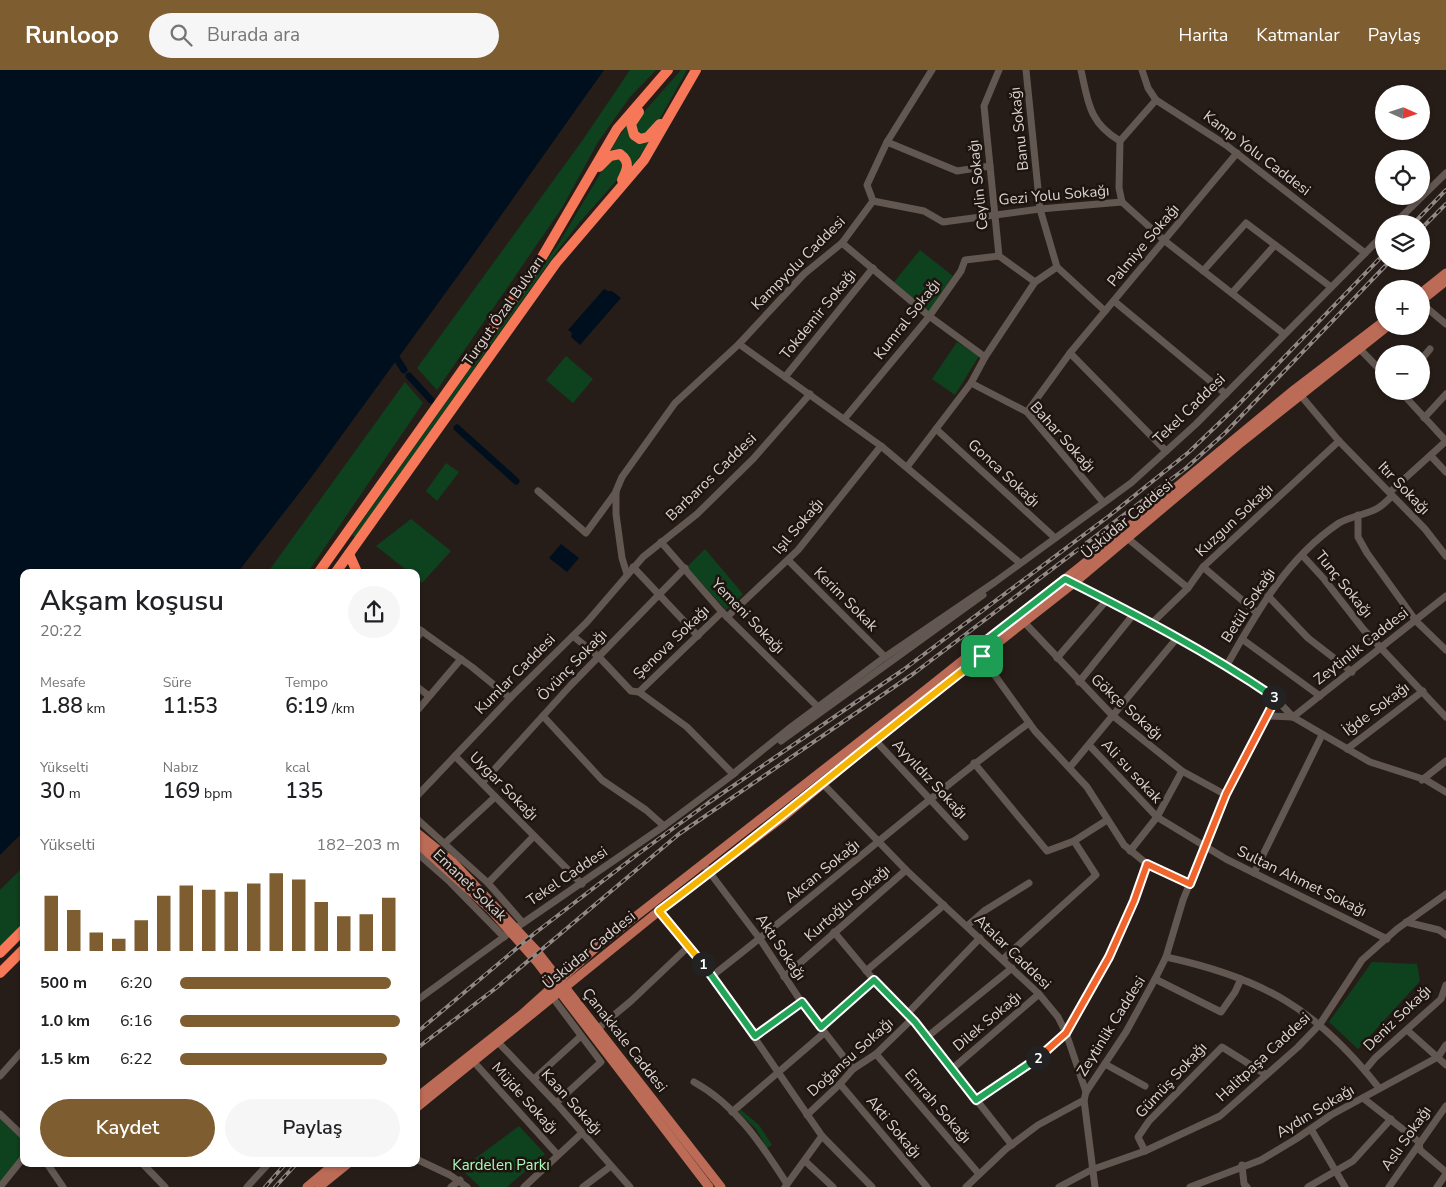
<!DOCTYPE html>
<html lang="tr">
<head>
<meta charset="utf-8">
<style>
  :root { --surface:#fff; --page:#f6f6f6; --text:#202124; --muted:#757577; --accent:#7e5d30 }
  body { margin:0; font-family:"Nunito Sans",sans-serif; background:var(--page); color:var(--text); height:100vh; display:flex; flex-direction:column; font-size:19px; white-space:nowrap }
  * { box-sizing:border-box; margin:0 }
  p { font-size:16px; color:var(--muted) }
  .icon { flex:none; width:28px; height:28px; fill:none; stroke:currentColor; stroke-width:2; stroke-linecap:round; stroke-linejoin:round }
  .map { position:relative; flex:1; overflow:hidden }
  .side { position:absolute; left:20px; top:499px; width:400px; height:598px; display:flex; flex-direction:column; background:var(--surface); border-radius:10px; box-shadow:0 1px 4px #0004 }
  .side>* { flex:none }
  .needle { width:32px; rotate:93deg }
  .fabs { position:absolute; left:1375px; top:15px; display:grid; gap:10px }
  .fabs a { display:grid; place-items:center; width:55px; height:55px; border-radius:50%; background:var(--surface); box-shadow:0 1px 4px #0004; font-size:25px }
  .pin { position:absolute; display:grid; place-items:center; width:42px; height:42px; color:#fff; margin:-21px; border-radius:10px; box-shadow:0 2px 8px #0006 }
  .km { position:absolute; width:25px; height:25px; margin:-12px; border-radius:50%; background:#222; color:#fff; font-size:14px; line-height:25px; text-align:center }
  .round { display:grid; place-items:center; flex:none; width:52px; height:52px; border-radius:26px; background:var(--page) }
  .overview { display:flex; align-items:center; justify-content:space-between; height:85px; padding:0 20px }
  h1 { font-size:28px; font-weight:600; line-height:38px }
  .metrics { display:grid; grid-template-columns:repeat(3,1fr); gap:8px; height:85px; padding:5px 20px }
  .metrics div { display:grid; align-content:center }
  .metrics b { font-size:21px; font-weight:600 }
  .metrics small { font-size:14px; font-weight:400 }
  .metrics p { font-size:14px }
  .chart { height:140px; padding:10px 20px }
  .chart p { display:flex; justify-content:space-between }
  .chart svg { width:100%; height:90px; margin-top:5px; stroke:var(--accent); stroke-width:6 }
  .button { display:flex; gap:10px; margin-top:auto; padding:10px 20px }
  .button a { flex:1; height:58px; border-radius:30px; background:var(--accent); color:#fff; font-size:20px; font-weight:600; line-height:58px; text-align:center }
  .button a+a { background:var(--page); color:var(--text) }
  ul { padding:0 20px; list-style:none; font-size:16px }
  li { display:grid; grid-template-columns:80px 60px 1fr; align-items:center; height:38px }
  li i { height:12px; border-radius:6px; background:var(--accent) }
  header { display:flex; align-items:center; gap:30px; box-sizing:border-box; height:70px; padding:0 25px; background:var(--accent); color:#fff }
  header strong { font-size:24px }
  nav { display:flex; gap:28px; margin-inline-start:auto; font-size:18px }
  .search { width:350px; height:45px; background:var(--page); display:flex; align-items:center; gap:12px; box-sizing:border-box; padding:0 18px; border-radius:28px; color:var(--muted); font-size:19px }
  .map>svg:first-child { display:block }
  .green { fill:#0e411d }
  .water { fill:#000f1e }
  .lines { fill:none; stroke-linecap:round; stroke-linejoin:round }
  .canal { stroke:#000f1e; stroke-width:7 }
  .minor { stroke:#625751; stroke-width:7 }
  .major { stroke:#bb6b56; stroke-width:9 }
  .highway { stroke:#f67859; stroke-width:10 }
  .rail-casing { stroke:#928986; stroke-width:4 }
  .rail { stroke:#1d140f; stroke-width:2; stroke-dasharray:5.5; stroke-linecap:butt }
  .split-1-casing { stroke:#fff; stroke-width:10 }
  .split-2-casing { stroke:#fff; stroke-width:10 }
  .split-3-casing { stroke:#fff; stroke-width:10 }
  .split-4-casing { stroke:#fff; stroke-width:10 }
  .split-1 { stroke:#f5b400; stroke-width:6 }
  .split-2 { stroke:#22a559; stroke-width:6 }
  .split-3 { stroke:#f0652b; stroke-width:6 }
  .split-4 { stroke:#22a559; stroke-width:6 }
  .labels { text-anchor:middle; stroke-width:5; stroke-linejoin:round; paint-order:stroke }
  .street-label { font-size:15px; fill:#dad3d0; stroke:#1d140f }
  .park-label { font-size:15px; fill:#adfabb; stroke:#1d140f }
</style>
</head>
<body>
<header>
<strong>Runloop</strong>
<div class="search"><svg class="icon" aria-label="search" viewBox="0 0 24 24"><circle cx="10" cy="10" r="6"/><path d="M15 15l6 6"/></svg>Burada ara</div>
<nav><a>Harita</a><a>Katmanlar</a><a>Paylaş</a></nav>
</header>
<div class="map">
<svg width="1446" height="1117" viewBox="0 0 1446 1117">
  <rect width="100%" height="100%" fill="#271d18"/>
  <g class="green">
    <path d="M630,0H656L630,27L598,72L562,138L437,320L417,298L582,71Z"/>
    <path d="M681,0H687L653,61L638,65L635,55L636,51Z"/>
    <path d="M627,55L640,72H649L633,96C629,83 624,77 610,80Z"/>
    <path d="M621,88L624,102L579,153L558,180L355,467L352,465L559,173L609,89Z"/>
    <path d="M920,180L953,206L929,242L894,212Z"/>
    <path d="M957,272L979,286L955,325L932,309Z"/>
    <path d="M566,286L593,309L573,333L546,310Z"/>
    <path d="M405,312L423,333L308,502H268Z"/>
    <path d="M446,393L459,402L437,431L426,421Z"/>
    <path d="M411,449L451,481L422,513L416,508V502H409L376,476Z"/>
    <path d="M705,479L743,524L726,540L687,497Z"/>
    <path d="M24,796V851L0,877V820Z"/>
    <path d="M1372,892L1417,894L1420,911L1358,979L1329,952Z"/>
    <path d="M740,1039L759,1055L772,1075L767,1078L756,1059L739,1043Z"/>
    <path d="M0,1048L24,1070V1085L0,1113Z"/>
    <path d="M519,1056L545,1084L507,1117H480L461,1099Z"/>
  </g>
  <g class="water">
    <path d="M0,0H604L468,192L310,409L238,502H24V761L0,785Z"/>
    <path d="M604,219L608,221H612L621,228L580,275L571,267L572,263L568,260Z"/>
    <path d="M561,474L579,488L567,502L549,488Z"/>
  </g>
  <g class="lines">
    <g class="canal">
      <path d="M397,289L404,300"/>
      <path d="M409,306L431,330"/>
      <path d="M457,358L516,411"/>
    </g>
    <g class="minor">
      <path d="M999,0L984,36L999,186L1035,212"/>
      <path d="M1026,0L1040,139L1057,197L1105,241"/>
      <path d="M1081,0C1088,32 1089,53 1120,71"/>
      <path d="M1142,0L1148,18L1156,30L1226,75L1365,183"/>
      <path d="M887,72L957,101L990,96"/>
      <path d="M873,131L924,141L943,152L1040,139L1122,132L1165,171L1284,264"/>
      <path d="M873,131L867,115L887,72L932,0"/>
      <path d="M1122,132L1119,118L1120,71L1156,30"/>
      <path d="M1394,154L1446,103"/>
      <path d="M842,173L929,246L985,287"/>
      <path d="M1203,201L1246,153L1331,217"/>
      <path d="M1232,223L1275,175"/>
      <path d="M1114,231L1226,324"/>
      <path d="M1421,233L1446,254"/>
      <path d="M739,274L881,376L1020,493"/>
      <path d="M1356,275L1384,304"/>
      <path d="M1070,283L1237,83"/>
      <path d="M1421,290L1430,279"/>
      <path d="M785,307L873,198"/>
      <path d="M971,313L1027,342L1103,432"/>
      <path d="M1297,321L1339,371L1425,459L1446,486"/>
      <path d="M1400,321L1446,371"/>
      <path d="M1027,342L1070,283L1166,381"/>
      <path d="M845,348L928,248L961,201L965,190L999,186"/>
      <path d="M1424,348L1446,324"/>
      <path d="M936,359L1054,467"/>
      <path d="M1431,386L1446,402"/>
      <path d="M907,397L971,313L985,287L1035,212L1057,197"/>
      <path d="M538,421L586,463L616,422"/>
      <path d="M1390,422L1446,371"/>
      <path d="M1358,445V467L1367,483L1416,551L1446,580"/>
      <path d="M1126,467L1188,518"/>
      <path d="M661,472L722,542L818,637"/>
      <path d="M1302,485L1324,509L1363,559L1446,647"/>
      <path d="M788,490L885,587"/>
      <path d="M633,497L698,566"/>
      <path d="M1203,497L1256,542"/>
      <path d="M627,504L622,488L616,444V421L622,407L675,333L739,274L804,204L842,173L873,131"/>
      <path d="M1070,511L1227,595L1276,629L1293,647L1370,692L1426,710L1446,722"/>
      <path d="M1268,526L1308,568L1352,602"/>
      <path d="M727,547L798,480L881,376"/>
      <path d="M1024,552L1112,645L1182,701L1226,725"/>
      <path d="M1152,553L1188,518L1203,497L1339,371"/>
      <path d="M416,557L472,597L510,628"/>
      <path d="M573,566L599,587L631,621L639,622L687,657L733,704"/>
      <path d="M416,569L422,561"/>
      <path d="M1242,569L1320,626"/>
      <path d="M978,582L1035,661L1087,717L1124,775L1147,794L1190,814"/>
      <path d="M1057,588L1106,531"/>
      <path d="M1227,595C1257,542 1287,488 1339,453C1351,446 1366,445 1378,438C1383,435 1388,430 1392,426"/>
      <path d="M1079,612L1133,545"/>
      <path d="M416,616L429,626"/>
      <path d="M639,622L722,542"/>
      <path d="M416,642L461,589"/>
      <path d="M543,646L602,710L646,740L664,756"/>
      <path d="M1267,646L1293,647"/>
      <path d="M1293,647L1446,526"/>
      <path d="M875,670L965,767"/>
      <path d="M781,671L983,525"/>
      <path d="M1089,675L1157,747L1226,789L1387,869"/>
      <path d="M1347,679L1423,621"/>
      <path d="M455,686L582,814"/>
      <path d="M974,693L1047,781L1074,771L1107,750"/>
      <path d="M1070,697L1177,568"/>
      <path d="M733,704L791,657L885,587L995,512L1131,413L1196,354L1384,164"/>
      <path d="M1422,710L1446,691"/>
      <path d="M482,713L570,616L685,498"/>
      <path d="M823,714L906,800L1039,924L1058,947L1066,963L1086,1022L1084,1030L1095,1117"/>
      <path d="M416,727L513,625L587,552L643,487L697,444L753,389L810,324"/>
      <path d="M416,748L488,813L523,853"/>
      <path d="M445,773L495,727"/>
      <path d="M1130,781L1157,747L1182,701"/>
      <path d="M416,782L450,812L504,867"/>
      <path d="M704,795L760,869L802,933L853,999"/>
      <path d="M1254,803L1322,665"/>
      <path d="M488,813L534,766"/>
      <path d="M659,841L712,906L822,1066L872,1117"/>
      <path d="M1406,852L1439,860L1446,865"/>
      <path d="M967,856L984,841L1029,813"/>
      <path d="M834,862L874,910L915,952L1012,1075"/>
      <path d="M1166,887C1263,908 1317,939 1379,1018"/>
      <path d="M1003,889L1096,805L1074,771"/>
      <path d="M866,901L944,835"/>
      <path d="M712,906C819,823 920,733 1029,653"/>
      <path d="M784,907L906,800"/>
      <path d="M1155,909L1221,942L1235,922L1241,909"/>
      <path d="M550,924L601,992L556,1033"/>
      <path d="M416,931L523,853L664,756L735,703"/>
      <path d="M907,944L980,868"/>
      <path d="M821,957L874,910"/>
      <path d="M1407,960L1446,995"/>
      <path d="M595,961L631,931L689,876"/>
      <path d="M755,966L802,933"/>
      <path d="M927,967L1012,898"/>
      <path d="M495,969L556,1033L630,1117"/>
      <path d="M876,984L979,1104"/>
      <path d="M473,991L557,1084"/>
      <path d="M1105,994L1145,1016"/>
      <path d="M952,999L1039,924"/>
      <path d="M1365,1000L1375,988L1441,929L1446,915"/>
      <path d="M0,1006L24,979"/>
      <path d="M534,1009L581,966"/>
      <path d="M694,1012C736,1035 762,1075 787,1114"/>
      <path d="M840,1014L927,1117"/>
      <path d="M1086,1022L1126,962L1155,909L1166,887L1183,830L1226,725L1276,629"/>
      <path d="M1363,1028L1419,1072L1420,1080L1446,1102"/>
      <path d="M976,1030L1041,986L1066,963L1109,887L1134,831L1147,794"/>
      <path d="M732,1042L824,963"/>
      <path d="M0,1044L24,1067"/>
      <path d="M807,1045L840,1014L853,999L876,984L912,949"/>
      <path d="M1311,1059L1345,1117"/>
      <path d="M1145,1081L1138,1067L1149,1051L1222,977L1265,1004"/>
      <path d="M416,1089L450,1105L467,1117"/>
      <path d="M805,1091L833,1117"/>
      <path d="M46,1092L63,1117"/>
      <path d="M141,1092L165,1117"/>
      <path d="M1242,1095L1244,1114L1247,1117"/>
      <path d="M0,1117L24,1087"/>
      <path d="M247,1117L270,1092"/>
      <path d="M451,1117L460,1110"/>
      <path d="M524,1117L582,1063"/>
      <path d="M583,1117L611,1096"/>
      <path d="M785,1117L822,1066"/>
      <path d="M966,1117L1006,1079L1038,1055L1084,1030"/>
      <path d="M1059,1117L1091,1100L1145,1081L1220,1046L1298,977L1320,954L1362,890L1397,859L1446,824"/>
      <path d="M1190,1117L1261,1090L1296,1069L1331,1045L1438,987L1446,975"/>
      <path d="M1308,1117L1353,1091L1391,1049"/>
      <path d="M1389,1117L1446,1036"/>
      <path d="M1437,1117L1446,1104"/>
    </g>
    <g class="major">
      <path d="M1421,223L1446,203"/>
      <path d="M1421,231L1446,211"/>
      <path d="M416,762L453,792L536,880L721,1117"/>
      <path d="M416,772L490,839L537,892L709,1117"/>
      <path d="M416,1028L521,945L599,875L914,629L1081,496L1295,319L1384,251"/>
      <path d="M416,1038L659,841L782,748L891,657L1074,513L1238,375L1388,256"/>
      <path d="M307,1117L337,1092"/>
      <path d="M319,1117L350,1092"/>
    </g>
    <g class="highway">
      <path d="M639,42L631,54L634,65L640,69L648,67L660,54"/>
      <path d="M599,97L610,86L620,84C631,92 627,100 622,110"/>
      <path d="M349,484L357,502"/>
      <path d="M319,502L538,194L617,59L668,0"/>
      <path d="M336,502L556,193L644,90L696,0"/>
      <path d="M0,883L24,859"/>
      <path d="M0,903L24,879"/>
    </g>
    <defs>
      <g id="rail">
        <path d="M1413,154L1446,120"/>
        <path d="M1421,159L1446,134"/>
        <path d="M416,963L535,863L638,784L708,733L903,600L1109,446L1189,382L1237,336L1384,184"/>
        <path d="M416,979L496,918L679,764L913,604L1186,398L1225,363L1390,191"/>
        <path d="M265,1117L287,1092"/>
        <path d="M275,1117L298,1092"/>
      </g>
    </defs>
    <use href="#rail" class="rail-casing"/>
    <use href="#rail" class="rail"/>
  </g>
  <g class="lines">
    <defs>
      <path id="split-1" d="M703,894L659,841C769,759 873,670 982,586"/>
      <path id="split-2" d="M703,894L755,966L802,932L821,957L874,910L915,952L976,1030L1038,988"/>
      <path id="split-3" d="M1038,988L1066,963L1109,887L1134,831L1147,794L1190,814L1226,724L1276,628L1274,627"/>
      <path id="split-4" d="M982,586L975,579L1065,509C1137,545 1208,582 1274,627"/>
    </defs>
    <use href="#split-1" class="split-1-casing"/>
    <use href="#split-2" class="split-2-casing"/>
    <use href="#split-3" class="split-3-casing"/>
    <use href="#split-4" class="split-4-casing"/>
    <use href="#split-1" class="split-1"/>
    <use href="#split-2" class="split-2"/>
    <use href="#split-3" class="split-3"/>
    <use href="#split-4" class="split-4"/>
  </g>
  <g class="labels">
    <g class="street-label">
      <text transform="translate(1019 59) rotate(-96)" y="5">Banu Sokağı</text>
      <text transform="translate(1257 83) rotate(37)" y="5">Kamp Yolu Caddesi</text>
      <text transform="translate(978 115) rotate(-96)" y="5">Ceylin Sokağı</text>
      <text transform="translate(1054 125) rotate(-5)" y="5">Gezi Yolu Sokağı</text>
      <text transform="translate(1143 175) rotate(-50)" y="5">Palmiye Sokağı</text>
      <text transform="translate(798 193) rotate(-45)" y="5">Kampyolu Caddesi</text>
      <text transform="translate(503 241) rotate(-55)" y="5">Turgut Özal Bulvarı</text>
      <text transform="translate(818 244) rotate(-51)" y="5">Tokdemir Sokağı</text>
      <text transform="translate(907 249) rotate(-52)" y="5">Kumral Sokağı</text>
      <text transform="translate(1189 339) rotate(-44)" y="5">Tekel Caddesi</text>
      <text transform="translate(1063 367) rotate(48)" y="5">Bahar Sokağı</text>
      <text transform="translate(1004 403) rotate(43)" y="5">Gonca Sokağı</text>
      <text transform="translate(711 407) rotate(-44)" y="5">Barbaros Caddesi</text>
      <text transform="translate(1404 418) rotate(46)" y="5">Itır Sokağı</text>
      <text transform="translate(1127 449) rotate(-40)" y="5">Üsküdar Caddesi</text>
      <text transform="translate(1234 450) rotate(-43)" y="5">Kuzgun Sokağı</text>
      <text transform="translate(798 456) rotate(-49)" y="5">Işıl Sokağı</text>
      <text transform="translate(1344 514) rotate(51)" y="5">Tunç Sokağı</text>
      <text transform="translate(846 529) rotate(45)" y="5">Kerim Sokak</text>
      <text transform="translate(1248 535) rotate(-57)" y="5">Betül Sokağı</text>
      <text transform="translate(748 546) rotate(46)" y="5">Yemeni Sokağı</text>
      <text transform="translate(671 572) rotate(-44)" y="5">Şenova Sokağı</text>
      <text transform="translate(1361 576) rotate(-38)" y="5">Zeytinlik Caddesi</text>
      <text transform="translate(572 595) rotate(-46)" y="5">Övünç Sokağı</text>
      <text transform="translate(515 604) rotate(-45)" y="5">Kumlar Caddesi</text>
      <text transform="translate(1127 637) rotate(42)" y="5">Gökçe Sokağı</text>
      <text transform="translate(1376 639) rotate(-37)" y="5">İğde Sokağı</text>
      <text transform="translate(1132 701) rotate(47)" y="5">Ali su sokak</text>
      <text transform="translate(930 709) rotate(47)" y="5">Ayyıldız Sokağı</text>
      <text transform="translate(504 716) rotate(45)" y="5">Uygar Sokağı</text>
      <text transform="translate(822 801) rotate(-39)" y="5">Akcan Sokağı</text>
      <text transform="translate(567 806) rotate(-34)" y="5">Tekel Caddesi</text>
      <text transform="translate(1302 811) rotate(26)" y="5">Sultan Ahmet Sokağı</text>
      <text transform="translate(470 815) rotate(44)" y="5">Emanet Sokak</text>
      <text transform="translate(847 833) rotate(-41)" y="5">Kurtoğlu Sokağı</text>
      <text transform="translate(781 877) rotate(56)" y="5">Aktı Sokağı</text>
      <text transform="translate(589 880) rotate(-39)" y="5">Üsküdar Caddesi</text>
      <text transform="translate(1013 882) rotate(44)" y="5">Atalar Caddesi</text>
      <text transform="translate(1397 948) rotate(-44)" y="5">Deniz Sokağı</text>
      <text transform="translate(987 951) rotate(-40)" y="5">Dilek Sokağı</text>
      <text transform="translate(1111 956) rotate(-58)" y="5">Zeytinlik Caddesi</text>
      <text transform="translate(625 970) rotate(52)" y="5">Çanakkale Caddesi</text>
      <text transform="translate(850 987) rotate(-42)" y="5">Doğansu Sokağı</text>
      <text transform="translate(1263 987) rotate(-43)" y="5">Halitpaşa Caddesi</text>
      <text transform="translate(1171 1010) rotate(-47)" y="5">Gümüş Sokağı</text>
      <text transform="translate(525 1028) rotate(48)" y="5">Müjde Sokağı</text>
      <text transform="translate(572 1032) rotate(48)" y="5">Kaan Sokağı</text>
      <text transform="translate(938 1036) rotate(49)" y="5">Emrah Sokağı</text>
      <text transform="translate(1315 1041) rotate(-31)" y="5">Aydın Sokağı</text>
      <text transform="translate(894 1057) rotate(50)" y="5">Akti Sokağı</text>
      <text transform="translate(1406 1068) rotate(-55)" y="5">Aslı Sokağı</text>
    </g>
    <g class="park-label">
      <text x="501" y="1100">Kardelen Parkı</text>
    </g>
  </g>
</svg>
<div class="fabs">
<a><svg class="needle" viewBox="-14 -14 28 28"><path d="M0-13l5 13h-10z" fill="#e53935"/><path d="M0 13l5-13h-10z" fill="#757577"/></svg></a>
<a><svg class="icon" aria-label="locate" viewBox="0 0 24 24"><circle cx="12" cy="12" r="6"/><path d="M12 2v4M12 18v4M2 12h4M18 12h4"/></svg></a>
<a><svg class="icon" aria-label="layers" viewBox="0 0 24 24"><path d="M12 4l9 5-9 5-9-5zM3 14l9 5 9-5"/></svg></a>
<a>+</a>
<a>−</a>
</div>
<div class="pin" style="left:982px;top:586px;background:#1e9e55"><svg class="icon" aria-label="arrive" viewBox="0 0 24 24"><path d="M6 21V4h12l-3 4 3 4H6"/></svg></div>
<b class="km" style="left:703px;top:894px">1</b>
<b class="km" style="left:1038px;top:988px">2</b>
<b class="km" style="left:1274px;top:627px">3</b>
<section class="side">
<div class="overview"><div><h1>Akşam koşusu</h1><p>20:22</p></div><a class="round"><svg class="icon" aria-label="share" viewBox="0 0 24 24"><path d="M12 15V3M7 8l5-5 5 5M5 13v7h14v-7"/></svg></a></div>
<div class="metrics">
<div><p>Mesafe</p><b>1.88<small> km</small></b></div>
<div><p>Süre</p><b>11:53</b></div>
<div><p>Tempo</p><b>6:19<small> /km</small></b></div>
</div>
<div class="metrics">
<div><p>Yükselti</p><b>30<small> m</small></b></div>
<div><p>Nabız</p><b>169<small> bpm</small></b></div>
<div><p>kcal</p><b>135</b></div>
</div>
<div class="chart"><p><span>Yükselti</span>182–203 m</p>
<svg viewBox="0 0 160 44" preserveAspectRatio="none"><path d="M5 44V17M15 44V24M25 44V35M35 44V38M45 44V29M55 44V17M65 44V12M75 44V14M85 44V15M95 44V11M105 44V6M115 44V9M125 44V20M135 44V27M145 44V26M155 44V18"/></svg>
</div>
<ul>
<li><b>500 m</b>6:20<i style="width:96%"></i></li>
<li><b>1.0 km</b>6:16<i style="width:100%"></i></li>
<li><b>1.5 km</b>6:22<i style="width:94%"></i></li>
</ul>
<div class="button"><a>Kaydet</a><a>Paylaş</a></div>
</section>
</div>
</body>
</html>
